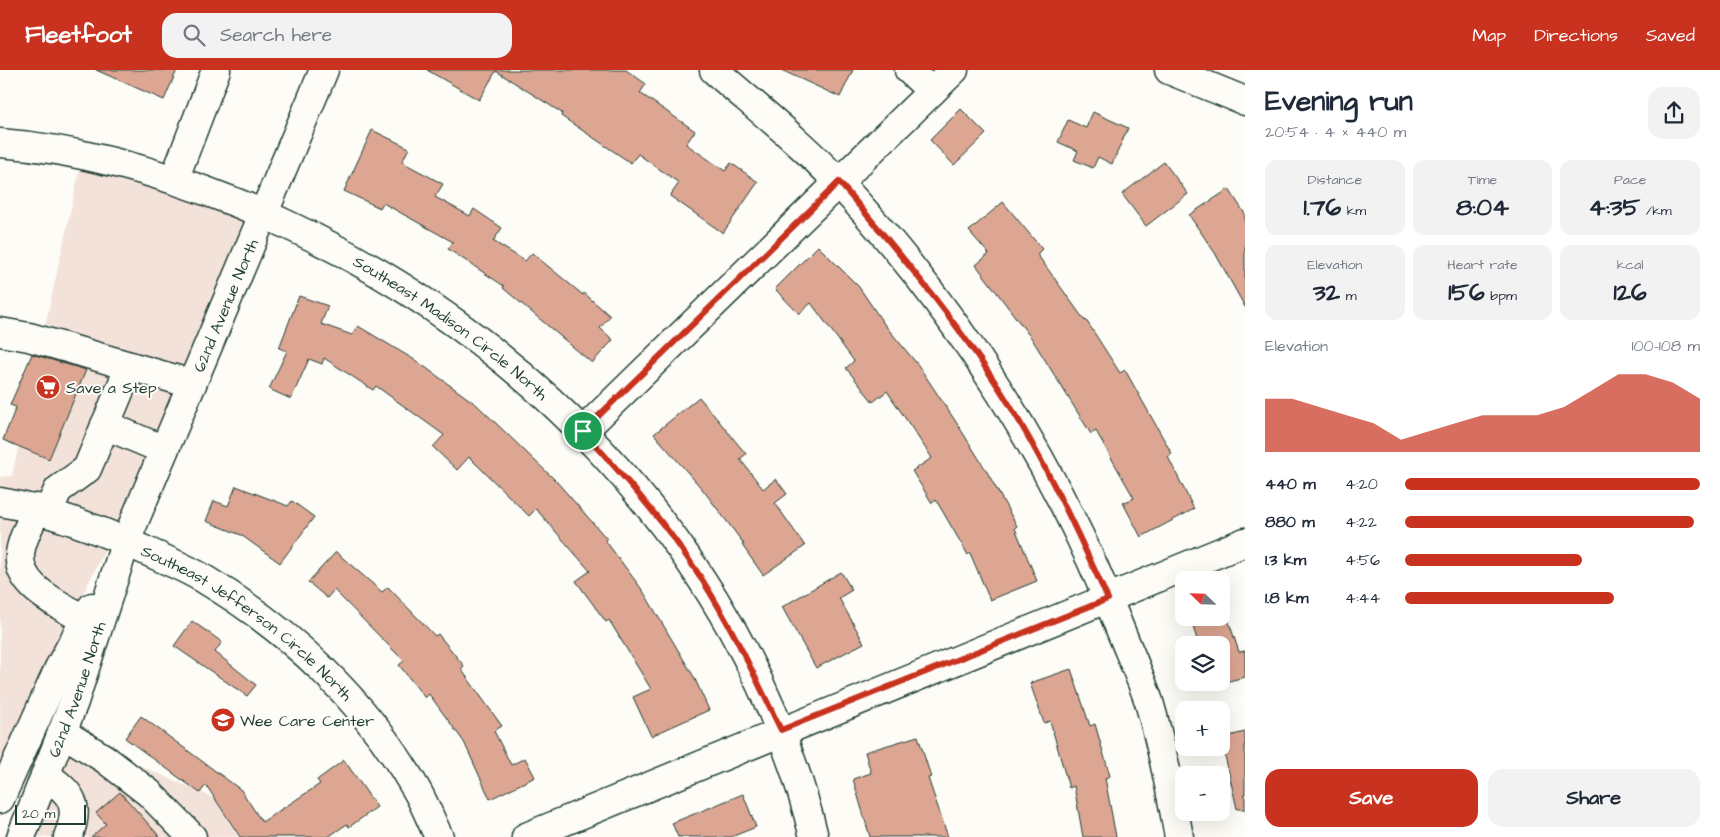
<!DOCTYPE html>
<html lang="en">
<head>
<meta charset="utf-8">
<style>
  :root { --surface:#fff; --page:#f2f2f3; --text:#1f2937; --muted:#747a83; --accent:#c8321e }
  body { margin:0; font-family:"Architects Daughter",sans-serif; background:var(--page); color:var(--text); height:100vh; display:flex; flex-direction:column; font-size:19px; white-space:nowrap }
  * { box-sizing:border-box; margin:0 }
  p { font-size:16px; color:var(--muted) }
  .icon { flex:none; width:28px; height:28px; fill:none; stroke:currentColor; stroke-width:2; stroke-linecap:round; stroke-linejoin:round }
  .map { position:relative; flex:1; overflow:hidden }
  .details { display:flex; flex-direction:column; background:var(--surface); width:475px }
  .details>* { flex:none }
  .needle { width:32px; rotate:293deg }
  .tools { position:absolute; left:1175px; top:501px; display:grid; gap:10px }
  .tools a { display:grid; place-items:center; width:55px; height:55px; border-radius:10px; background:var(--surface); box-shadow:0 5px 20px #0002; font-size:25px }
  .scale { position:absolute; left:15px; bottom:12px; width:71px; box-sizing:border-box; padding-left:5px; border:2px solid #1f3d34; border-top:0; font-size:14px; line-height:18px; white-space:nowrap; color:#1f3d34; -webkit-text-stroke:4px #fdfcf7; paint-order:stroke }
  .pin { position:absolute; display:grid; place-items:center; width:42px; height:42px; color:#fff; margin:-21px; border:2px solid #fff; border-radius:50%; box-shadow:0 1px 5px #0007 }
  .round { display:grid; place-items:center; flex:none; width:52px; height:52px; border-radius:15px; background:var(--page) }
  .summary { display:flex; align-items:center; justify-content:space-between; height:85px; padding:0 20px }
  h1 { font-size:28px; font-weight:800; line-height:38px }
  .metrics { display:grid; grid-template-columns:repeat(3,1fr); gap:8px; height:85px; padding:5px 20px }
  .metrics div { display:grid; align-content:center; border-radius:12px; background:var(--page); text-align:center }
  .metrics b { font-size:25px; font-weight:800 }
  .metrics small { font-size:14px; font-weight:400 }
  .metrics p { font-size:14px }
  .chart { height:140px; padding:10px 20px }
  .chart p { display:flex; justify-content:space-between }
  .chart svg { width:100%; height:90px; margin-top:5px; fill:var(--accent); opacity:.7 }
  .cta { display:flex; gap:10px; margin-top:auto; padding:10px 20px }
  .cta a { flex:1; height:58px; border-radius:15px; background:var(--accent); color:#fff; font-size:20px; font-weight:800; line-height:58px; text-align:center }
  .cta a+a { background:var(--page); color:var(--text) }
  ul { padding:0 20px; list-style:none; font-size:16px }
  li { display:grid; grid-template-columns:80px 60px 1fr; align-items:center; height:38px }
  li i { height:12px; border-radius:6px; background:var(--accent) }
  header { display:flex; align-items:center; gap:30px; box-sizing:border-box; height:70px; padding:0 25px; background:var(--accent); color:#fff }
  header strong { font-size:24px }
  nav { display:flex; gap:28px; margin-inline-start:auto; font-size:18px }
  .search { width:350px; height:45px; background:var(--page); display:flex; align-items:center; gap:12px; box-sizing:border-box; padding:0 18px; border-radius:15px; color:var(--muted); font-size:19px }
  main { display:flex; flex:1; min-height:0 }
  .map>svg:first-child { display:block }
  .built { fill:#f3e2d9 }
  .building { fill:#dca692; stroke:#1f3d34 }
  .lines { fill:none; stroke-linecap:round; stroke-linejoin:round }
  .minor-casing { stroke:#1f3d34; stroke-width:31 }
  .minor { stroke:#fdfcf7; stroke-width:28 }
  .route-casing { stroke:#fff; stroke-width:10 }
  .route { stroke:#c8321e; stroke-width:6 }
  .labels { text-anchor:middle; stroke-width:4; stroke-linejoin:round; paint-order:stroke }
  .street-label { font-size:16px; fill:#1f3d34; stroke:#fdfcf7 }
  .poi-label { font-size:16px; fill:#1f3d34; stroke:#fdfcf7; text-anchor:start }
</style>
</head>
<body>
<header>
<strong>Fleetfoot</strong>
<div class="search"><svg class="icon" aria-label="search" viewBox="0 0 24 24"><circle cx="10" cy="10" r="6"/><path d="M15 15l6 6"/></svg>Search here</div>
<nav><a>Map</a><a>Directions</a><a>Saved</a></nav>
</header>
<main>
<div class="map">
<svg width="1245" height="767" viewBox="0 0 1245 767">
  <rect width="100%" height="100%" fill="#fdfcf7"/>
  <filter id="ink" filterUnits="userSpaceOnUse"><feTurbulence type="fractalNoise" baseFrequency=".02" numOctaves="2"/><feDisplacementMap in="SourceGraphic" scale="10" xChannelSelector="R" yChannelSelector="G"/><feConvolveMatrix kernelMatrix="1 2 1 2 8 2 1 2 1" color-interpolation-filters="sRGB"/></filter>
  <g filter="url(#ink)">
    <g class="built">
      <path d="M80,98L121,106L193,129L245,150L118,455L41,426L0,419V407L12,406Z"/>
      <path d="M0,444L34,450L107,477L47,593L0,696Z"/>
      <path d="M75,667L214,728L238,767H36Z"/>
    </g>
    <g class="building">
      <path d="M96,0H177L164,30Z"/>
      <path d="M427,0H626L646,14L640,23L695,61L686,74L725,101L731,93L758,112L723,163L670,126L679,113L638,84L631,93L561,46L562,43L496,1L479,30Z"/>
      <path d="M781,0H853L840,27Z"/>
      <path d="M961,39L986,64L954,95L930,70Z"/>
      <path d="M1093,42L1128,58L1112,94L1098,87L1093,98L1074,90L1078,81L1058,72L1068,50L1086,58Z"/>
      <path d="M372,60L409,78L402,92L443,114L435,127L470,146L474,139L502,158L493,171L525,191L532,183L583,225L584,223L610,246L600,258L613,270L592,293L503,218L504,216L448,179L453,172L383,133L380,138L344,121Z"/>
      <path d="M1164,92L1188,124L1146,156L1122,124Z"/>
      <path d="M1229,119L1245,144V237L1215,183L1189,145Z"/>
      <path d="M1003,132L1042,179L1037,184L1085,251L1086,250L1120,303L1125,300L1172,384L1168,387L1194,439L1141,467L1123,433L1134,428L1096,361L1091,364L1032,269L976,195L989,184L969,161Z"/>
      <path d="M818,176L859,217L884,254L918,295L956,352L986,400L1017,456L1015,458L1037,511L990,530L970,483L968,485L936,430L932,433L912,401L932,388L887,321L873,332L846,298L854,291L811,233L799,244L775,219Z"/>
      <path d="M299,226L328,236L321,254L352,265L358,256L418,292L477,335L556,411L607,469L605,470L643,521L694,607L709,640L651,666L633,627L651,619L609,550L606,552L576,511L590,501L536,439L529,446L469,387L457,400L433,377L444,365L376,316L373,320L324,288L322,294L309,289L291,329L269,319L287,281L279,278Z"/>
      <path d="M32,284L86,300L49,389L3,370L16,337L10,335Z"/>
      <path d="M699,327L746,384L740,389L763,419L776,409L787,424L775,433L805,476L763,505L742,475L744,474L703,420L654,364Z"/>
      <path d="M236,416L288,436L292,431L314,447L280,493L241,465L206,451L214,431L228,436Z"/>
      <path d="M336,482L382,522L388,517L435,566L438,564L464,596L461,599L502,656L494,661L511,695L525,688L535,707L490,729L464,672L429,624L425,628L399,595L404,591L334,520L327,528L308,512Z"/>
      <path d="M841,502L852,520L839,528L864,573L816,598L782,537Z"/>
      <path d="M1225,540L1239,582L1245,581V607L1221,613V575H1199L1193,557L1221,548V541Z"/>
      <path d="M192,551L222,572L215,582L256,615L247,626L174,576Z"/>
      <path d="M1071,599L1090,656L1095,654L1110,706L1105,708L1116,767H1083L1074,716L1069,718L1050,651L1044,653L1030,613Z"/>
      <path d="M141,646L241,720L262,752L320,714L317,710L344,690L377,737L349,757L347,754L328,767H240L206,715L200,723L125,668Z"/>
      <path d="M1245,662V739H1237L1221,668Z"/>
      <path d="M918,666L931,707L928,708L948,767H870L853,709L871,703L865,682Z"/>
      <path d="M120,722L160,767H91L106,754L96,743Z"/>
      <path d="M743,724L756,757L731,767H678L672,753Z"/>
    </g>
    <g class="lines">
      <defs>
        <g id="minor">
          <path d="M714,0C756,37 802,73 840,114C960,244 1056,395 1120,559C1130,584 1141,608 1149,632C1162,676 1171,722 1179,767"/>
          <path d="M909,0L932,21"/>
          <path d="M1169,0L1245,31"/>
          <path id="s1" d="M0,73C81,79 162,103 237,133C511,243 743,475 814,767"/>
          <path d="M174,110L216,0"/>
          <path d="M0,262L29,267L192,314"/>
          <path d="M105,355L164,380"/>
          <path d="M583,361L954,0"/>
          <path id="s2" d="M0,432C53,441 104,461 153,484C170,492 188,499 204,509C290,560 366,632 416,719C425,734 431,751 439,767"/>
          <path d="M37,438C32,451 24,464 21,478C12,516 58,533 85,550"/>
          <path d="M48,442L58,420L87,399L130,296"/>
          <path d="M62,662L105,689L149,723L192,767"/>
          <path d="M45,705C72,723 81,735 68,767"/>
          <path d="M0,729L59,598L92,537"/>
          <path id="s3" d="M21,767L74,632L126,471L324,0"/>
          <path d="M526,767L1245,472"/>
        </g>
      </defs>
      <use href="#minor" class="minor-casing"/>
      <use href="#minor" class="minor"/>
    </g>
  </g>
  <g class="lines" filter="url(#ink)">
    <defs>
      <path id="route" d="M839,112C903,187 968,264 1018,349C1052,407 1080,468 1108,529L781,660C753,603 726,543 689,490C658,444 620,403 583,361Z"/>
    </defs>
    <use href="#route" class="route-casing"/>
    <use href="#route" class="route"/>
  </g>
  <defs>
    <symbol id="supermarket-disc" viewBox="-11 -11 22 22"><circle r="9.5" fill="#c8321e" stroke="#fdfcf7"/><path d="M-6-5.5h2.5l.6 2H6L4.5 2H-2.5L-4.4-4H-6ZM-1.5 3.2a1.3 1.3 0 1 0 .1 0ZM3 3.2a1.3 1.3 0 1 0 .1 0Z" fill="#fff"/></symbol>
    <symbol id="school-disc" viewBox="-11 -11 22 22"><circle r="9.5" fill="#c8321e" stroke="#fdfcf7"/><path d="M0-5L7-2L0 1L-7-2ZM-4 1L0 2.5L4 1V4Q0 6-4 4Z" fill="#fff"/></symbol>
  </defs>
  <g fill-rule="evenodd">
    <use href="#supermarket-disc" x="34" y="303" width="28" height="28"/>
    <use href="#school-disc" x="209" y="636" width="28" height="28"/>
  </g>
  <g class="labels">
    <g class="street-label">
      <text dy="6" stroke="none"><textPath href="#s3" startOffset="570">62nd Avenue North</textPath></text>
      <text dy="6" stroke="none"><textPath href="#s1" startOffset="494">Southeast Madison Circle North</textPath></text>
      <text dy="6" stroke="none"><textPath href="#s2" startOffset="279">Southeast Jefferson Circle North</textPath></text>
      <text dy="6" stroke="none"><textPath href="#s3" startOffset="158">62nd Avenue North</textPath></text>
    </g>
    <g class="poi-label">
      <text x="66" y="323">Save a Step</text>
      <text x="240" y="656">Wee Care Center</text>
    </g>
  </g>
</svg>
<div class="tools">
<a><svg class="needle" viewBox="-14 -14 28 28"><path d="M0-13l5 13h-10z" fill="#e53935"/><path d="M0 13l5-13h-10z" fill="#747a83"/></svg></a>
<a><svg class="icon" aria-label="layers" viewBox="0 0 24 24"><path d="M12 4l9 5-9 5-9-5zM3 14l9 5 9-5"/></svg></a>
<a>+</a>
<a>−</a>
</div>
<div class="scale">20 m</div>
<div class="pin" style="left:583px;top:361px;background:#1e9e55"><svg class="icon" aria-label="arrive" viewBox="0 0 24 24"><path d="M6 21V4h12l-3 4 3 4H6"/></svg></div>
</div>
<section class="details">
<div class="summary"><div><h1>Evening run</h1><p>20:54 · 4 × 440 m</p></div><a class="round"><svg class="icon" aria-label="share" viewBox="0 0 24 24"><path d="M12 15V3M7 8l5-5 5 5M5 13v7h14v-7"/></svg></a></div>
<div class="metrics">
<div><p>Distance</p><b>1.76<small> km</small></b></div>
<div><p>Time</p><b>8:04</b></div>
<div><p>Pace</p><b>4:35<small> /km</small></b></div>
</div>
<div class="metrics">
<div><p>Elevation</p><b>32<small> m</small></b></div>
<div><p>Heart rate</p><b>156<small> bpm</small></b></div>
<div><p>kcal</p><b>126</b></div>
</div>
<div class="chart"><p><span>Elevation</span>100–108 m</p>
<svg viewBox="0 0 160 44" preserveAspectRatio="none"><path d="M0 44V18L10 18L20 22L30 26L40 30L50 38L60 34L70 30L80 26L90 26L100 26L110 22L120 14L130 6L140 6L150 10L160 18V44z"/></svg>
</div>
<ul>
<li><b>440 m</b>4:20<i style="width:100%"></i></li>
<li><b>880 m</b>4:22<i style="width:98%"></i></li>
<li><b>1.3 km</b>4:56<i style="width:60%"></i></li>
<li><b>1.8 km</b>4:44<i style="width:71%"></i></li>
</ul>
<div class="cta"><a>Save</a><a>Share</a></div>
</section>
</main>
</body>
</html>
